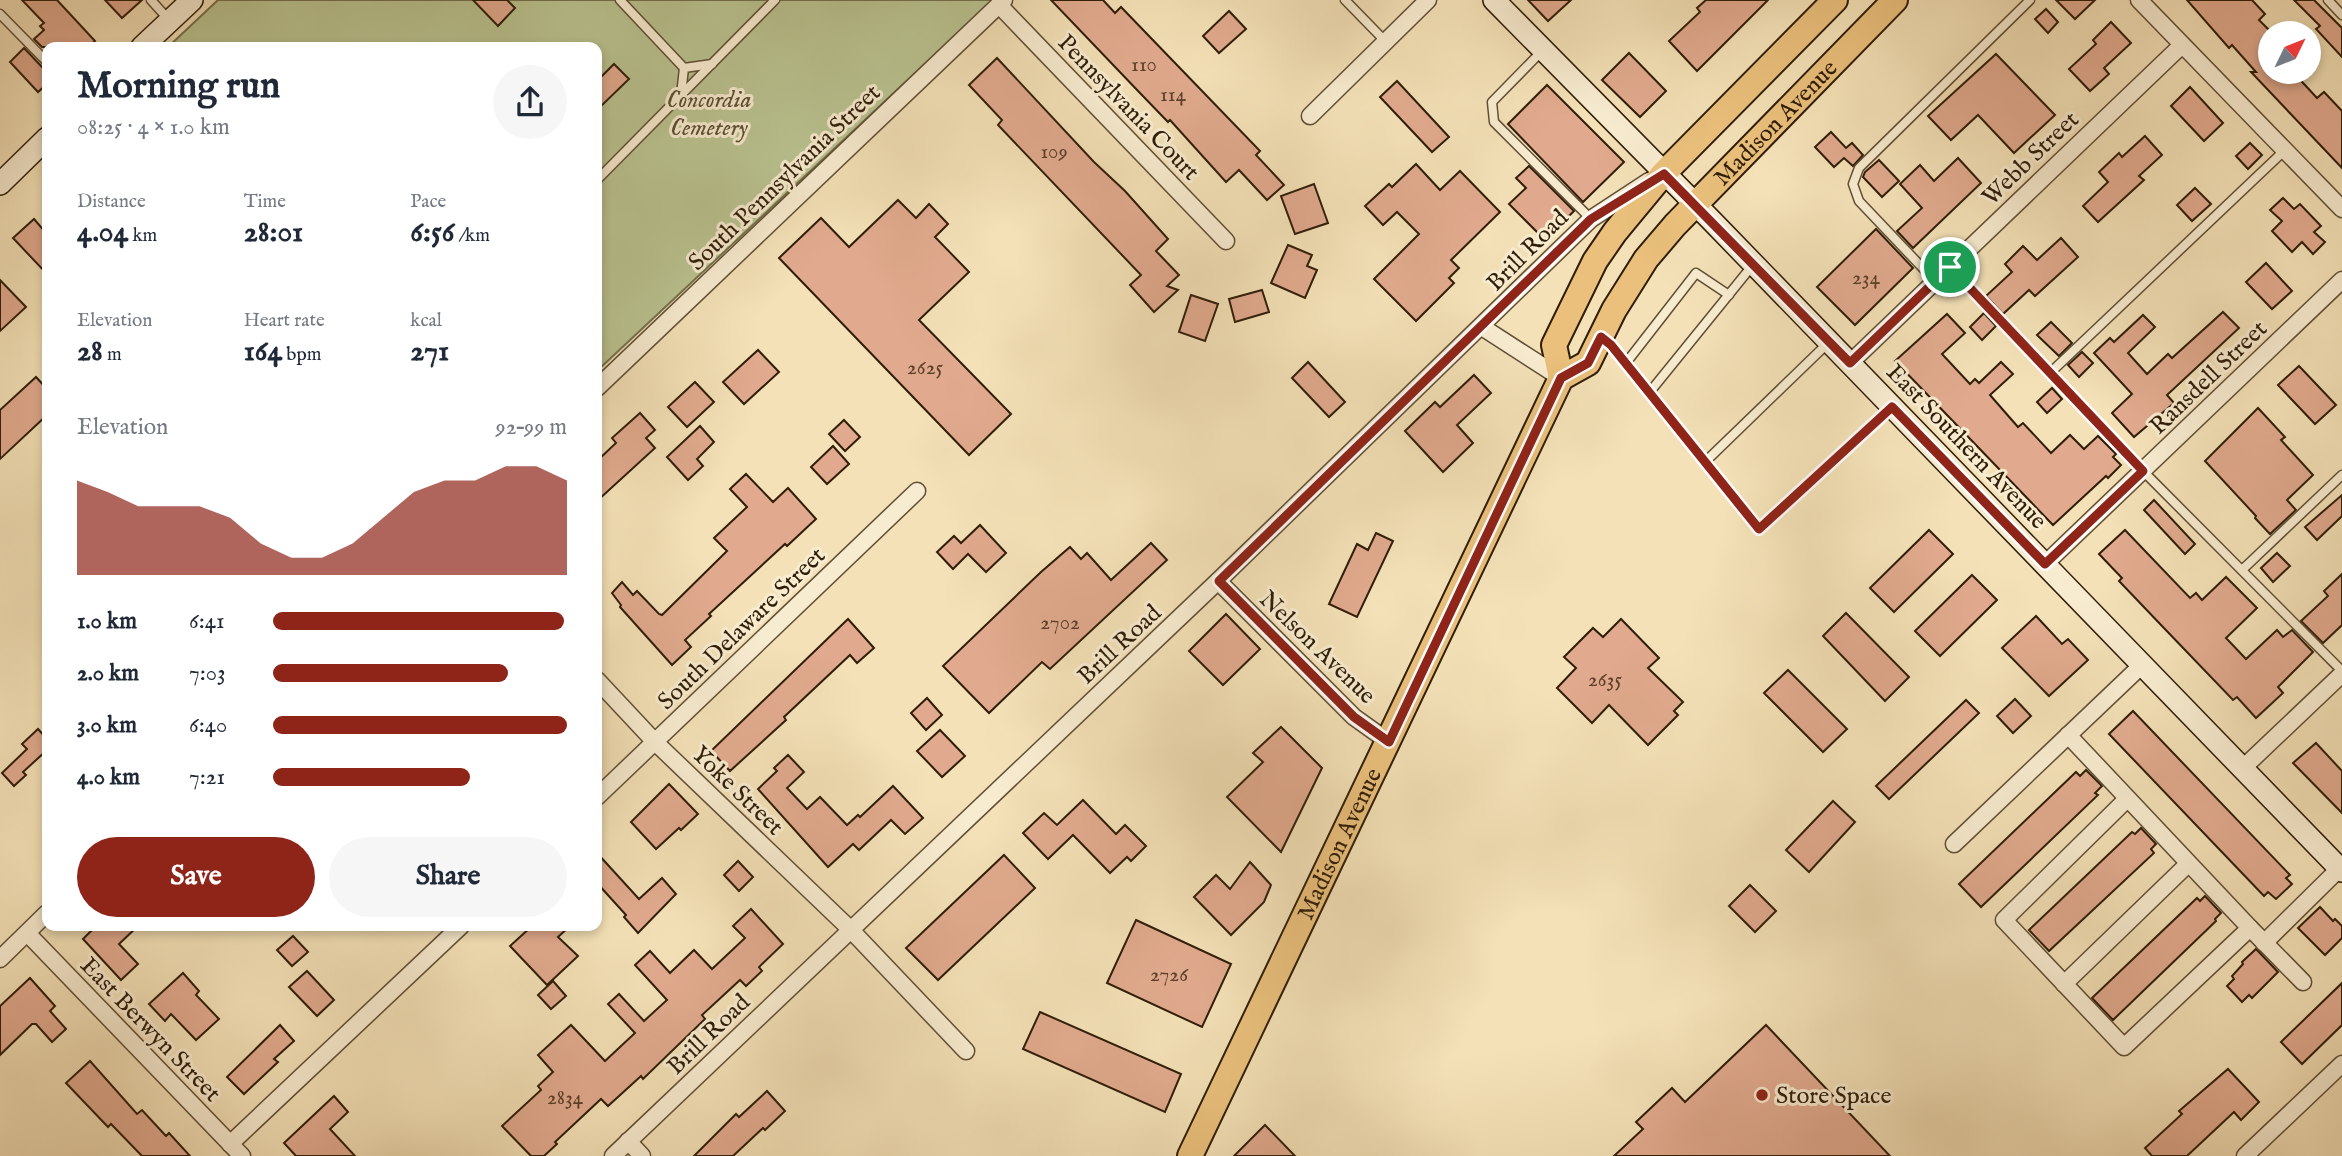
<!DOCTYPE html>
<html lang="en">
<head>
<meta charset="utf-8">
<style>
  :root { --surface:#fff; --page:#f6f6f7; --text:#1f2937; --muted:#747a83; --accent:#8f2418 }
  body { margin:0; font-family:"IM FELL English",serif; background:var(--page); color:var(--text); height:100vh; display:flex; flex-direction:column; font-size:26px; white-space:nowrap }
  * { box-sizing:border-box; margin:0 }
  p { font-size:23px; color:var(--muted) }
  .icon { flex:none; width:38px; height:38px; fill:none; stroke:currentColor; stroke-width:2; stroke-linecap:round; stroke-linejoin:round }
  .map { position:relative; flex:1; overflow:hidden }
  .sheet { position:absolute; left:42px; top:42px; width:560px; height:889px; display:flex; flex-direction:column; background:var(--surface); border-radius:14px; box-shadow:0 4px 10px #0003 }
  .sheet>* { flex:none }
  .needle { width:46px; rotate:47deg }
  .buttons { position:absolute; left:2258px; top:21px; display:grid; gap:14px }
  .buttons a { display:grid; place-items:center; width:63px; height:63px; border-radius:50%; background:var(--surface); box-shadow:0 4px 10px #0003; font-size:35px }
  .pin { position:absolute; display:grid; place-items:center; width:60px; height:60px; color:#fff; margin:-30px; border:4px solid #fff; border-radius:50%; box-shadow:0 2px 7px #0007 }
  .round { display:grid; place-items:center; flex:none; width:74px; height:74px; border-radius:37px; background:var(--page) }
  .headline { display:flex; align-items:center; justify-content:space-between; height:119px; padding:0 35px }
  h1 { font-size:38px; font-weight:700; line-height:52px }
  .metrics { display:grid; grid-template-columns:repeat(3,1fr); gap:10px; height:119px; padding:7px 35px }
  .metrics div { display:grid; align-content:center }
  .metrics b { font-size:30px; font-weight:700 }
  .metrics small { font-size:19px; font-weight:400 }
  .metrics p { font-size:19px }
  .chart { height:196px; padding:14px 35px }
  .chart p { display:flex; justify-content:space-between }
  .chart svg { width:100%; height:126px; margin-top:7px; fill:var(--accent); opacity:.7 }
  .action { display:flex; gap:14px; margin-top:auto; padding:14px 35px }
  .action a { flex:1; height:80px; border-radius:42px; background:var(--accent); color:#fff; font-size:28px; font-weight:700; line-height:80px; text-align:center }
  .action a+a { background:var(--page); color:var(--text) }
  ul { padding:0 35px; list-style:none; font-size:23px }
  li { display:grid; grid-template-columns:112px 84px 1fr; align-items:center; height:52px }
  li i { height:18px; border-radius:9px; background:var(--accent) }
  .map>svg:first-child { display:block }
  .green { fill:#b9c390; stroke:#74704c; stroke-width:2 }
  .building { fill:#e1aa8e; stroke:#2f1d08; stroke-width:2 }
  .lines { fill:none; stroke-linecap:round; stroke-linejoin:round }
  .lane-casing { stroke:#604e34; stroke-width:11 }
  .street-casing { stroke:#604e34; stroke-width:19 }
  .secondary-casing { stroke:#2f1d08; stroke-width:24 }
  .primary-casing { stroke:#2f1d08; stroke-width:28 }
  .lane { stroke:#f8ecd0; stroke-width:8 }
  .street { stroke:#f8ecd0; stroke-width:16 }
  .secondary { stroke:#f8ecd0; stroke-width:21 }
  .primary { stroke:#eac07c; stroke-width:24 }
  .route-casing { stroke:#fff; stroke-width:14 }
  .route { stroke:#8f2418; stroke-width:9 }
  .poi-dot { fill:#8f2418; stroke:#f8ecd0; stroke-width:2.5 }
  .labels { text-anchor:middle; stroke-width:6; stroke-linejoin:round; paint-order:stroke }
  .number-label { font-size:21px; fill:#5c402a }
  .park-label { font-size:24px; font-style:italic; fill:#584f31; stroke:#f8ecd0 }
  .street-label { font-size:24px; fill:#2f1d08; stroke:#f8ecd0 }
  .poi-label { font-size:24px; fill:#2f1d08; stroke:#f8ecd0; text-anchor:start }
</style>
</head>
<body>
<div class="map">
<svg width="2342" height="1156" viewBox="0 0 2342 1156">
  <rect width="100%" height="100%" fill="#f4e1b7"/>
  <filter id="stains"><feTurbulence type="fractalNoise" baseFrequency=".00286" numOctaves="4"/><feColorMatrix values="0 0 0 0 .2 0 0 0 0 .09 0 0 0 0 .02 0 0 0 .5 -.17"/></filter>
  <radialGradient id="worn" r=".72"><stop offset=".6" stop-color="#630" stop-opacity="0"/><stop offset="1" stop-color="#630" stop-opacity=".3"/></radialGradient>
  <path class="green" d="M218,0H993L597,371V47H168Z"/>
  <g class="building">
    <path d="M22,0H57L95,41L88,47H42L34,39L44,30L40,26L44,23Z"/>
    <path d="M105,0H142L122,18Z"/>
    <path d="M473,0H507L515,8L498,26Z"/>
    <path d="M1051,0H1103L1115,13L1121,7L1260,151L1256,155L1284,185L1267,200L1239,170L1226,182L1170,120L1168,122L1139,92Z"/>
    <path d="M1528,0H1571L1548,21Z"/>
    <path d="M1706,0H1768L1697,71L1669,41L1700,12L1697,8Z"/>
    <path d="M2056,0H2095L2075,19Z"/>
    <path d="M2187,0H2252L2265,14L2259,20L2270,31V72H2293L2317,98L2324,92L2342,111V168L2251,72H2256L2232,45L2229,48Z"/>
    <path d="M2294,0H2314L2342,28V57L2316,29L2320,26Z"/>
    <path d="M2046,9L2058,22L2048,33L2035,19Z"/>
    <path d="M1229,11L1246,29L1219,53L1203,36Z"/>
    <path d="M2111,22L2131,43L2104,68L2109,74L2090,91L2069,69L2096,44L2093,40Z"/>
    <path d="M24,48L42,67L47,68V84L38,92L10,62Z"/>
    <path d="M1629,53L1666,91L1640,117L1602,80Z"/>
    <path d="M1996,54L2055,115L2014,153L1978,115L1951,140L1928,116Z"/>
    <path d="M997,58L1094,162L1125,191L1168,239L1156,251L1179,275L1167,286L1178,290L1154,312L1130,285L1141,275L998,125L1002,120L969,85Z"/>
    <path d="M614,64L629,79L597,110V81Z"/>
    <path d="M1397,81L1449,137L1432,152L1380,97Z"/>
    <path d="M1547,85L1624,162L1583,202L1508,124Z"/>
    <path d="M2190,87L2223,123L2204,141L2171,106Z"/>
    <path d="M1831,132L1846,148L1852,143L1863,155L1853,166L1844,158L1834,167L1815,147Z"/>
    <path d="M2145,136L2162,155L2139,176L2144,180L2098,222L2083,206L2108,182L2099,172L2119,153L2122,157Z"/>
    <path d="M2250,143L2262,155L2248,169L2236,156Z"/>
    <path d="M1958,158L1981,183L1913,248L1897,231L1922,208L1900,184L1920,165L1934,181Z"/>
    <path d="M1879,160L1899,181L1882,197L1863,177L1865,172Z"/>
    <path d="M1416,164L1440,190L1460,171L1500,212L1451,260L1459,268L1449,278L1454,283L1416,321L1374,279L1419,234L1397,212L1383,225L1365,206L1389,184L1392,187Z"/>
    <path d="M1529,166L1574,211L1545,240L1509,204L1526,188L1516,178Z"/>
    <path d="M1314,184L1328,223L1295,234L1281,196Z"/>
    <path d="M2195,188L2211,204L2192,221L2177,205Z"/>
    <path d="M2283,198L2294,209L2300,204L2321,226L2314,232L2325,242L2313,254L2302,242L2292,252L2272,231L2282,221L2270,210Z"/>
    <path d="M898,200L916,218L929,204L948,224L935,237L969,272L919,320L1011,414L969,455L779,258L821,218L849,247Z"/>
    <path d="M34,219L47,234V274L13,238Z"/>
    <path d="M1876,229L1913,268L1855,325L1817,287Z"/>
    <path d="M2061,238L2078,257L2035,296L2029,290L2003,314L1986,296L2012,272L2005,264L2023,246L2037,260Z"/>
    <path d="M1288,245L1312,255L1307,266L1317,270L1305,298L1271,283Z"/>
    <path d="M2266,263L2292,291L2272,309L2246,282Z"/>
    <path d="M0,280L26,307L0,331Z"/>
    <path d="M1262,290L1269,312L1235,322L1229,299Z"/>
    <path d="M1191,295L1218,304L1205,341L1179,332Z"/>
    <path d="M2223,312L2239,328L2167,395L2174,403L2134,437L2112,413L2132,394L2094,353L2110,338L2114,342L2143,315L2155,327L2128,353L2147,374L2168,354L2172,358Z"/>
    <path d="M1984,313L1996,326L1982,340L1970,327Z"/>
    <path d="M1947,314L1965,333L1942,354L1970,384L1975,379L1979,383L2001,362L2013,374L1990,395L2018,427L2023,423L2051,453L2070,435L2084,449L2098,436L2116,454L2113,457L2121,465L2108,478L2106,476L2053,525L1895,361Z"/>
    <path d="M2051,322L2072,343L2059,356L2037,335Z"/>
    <path d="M758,350L779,372L744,404L723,382Z"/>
    <path d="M2082,352L2093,363L2079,377L2068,365Z"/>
    <path d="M1308,362L1345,402L1329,417L1292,378Z"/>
    <path d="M2299,366L2336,405L2315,424L2278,385Z"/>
    <path d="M1474,375L1491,393L1457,425L1473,443L1443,472L1405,431L1435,402L1440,407Z"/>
    <path d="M36,377L47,389V415L0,459V410Z"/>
    <path d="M695,382L714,402L687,427L668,407Z"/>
    <path d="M2052,388L2062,399L2047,413L2037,402Z"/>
    <path d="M2258,408L2285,437L2281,440L2313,475L2287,500L2296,510L2270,534L2255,518L2256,516L2205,461Z"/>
    <path d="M640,413L655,430L646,438L655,448L597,501V461L616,443L612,438Z"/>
    <path d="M844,420L860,437L845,451L829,434Z"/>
    <path d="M700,426L714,442L697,459L703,466L688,480L667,457Z"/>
    <path d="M833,446L849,464L827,484L811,467Z"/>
    <path d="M746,474L773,502L788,488L816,519L787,546L785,544L709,614L711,616L685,640L691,647L672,665L620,607L621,605L612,593L622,582L633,595L637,591L659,614L662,615L727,551L714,538L747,507L730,489Z"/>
    <path d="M2342,495V516L2317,540L2305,527Z"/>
    <path d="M2154,500L2195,544L2185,554L2144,510Z"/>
    <path d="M980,525L1006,553L986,572L968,554L953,569L937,552L954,536L961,543Z"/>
    <path d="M1929,530L1953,554L1894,612L1870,588Z"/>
    <path d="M2125,530L2190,598L2196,593L2202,600L2226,577L2257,608L2226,638L2246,659L2277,630L2283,637L2292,630L2313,652L2278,687L2283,693L2256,718L2237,697L2233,700L2162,626L2119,581L2122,578L2099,554Z"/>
    <path d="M1376,533L1393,541L1357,617L1329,604L1357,544L1368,550Z"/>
    <path d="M1151,543L1167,560L1050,669L1042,662L989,713L943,666L1041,572L1070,547L1081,559L1087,553L1111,580Z"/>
    <path d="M2277,553L2290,566L2273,582L2261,568Z"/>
    <path d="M2342,574V625L2323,643L2301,621L2328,596L2324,591Z"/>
    <path d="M1972,575L1997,600L1940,656L1915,631Z"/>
    <path d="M1846,613L1909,677L1885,701L1823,636Z"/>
    <path d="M1226,614L1260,649L1223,685L1189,651Z"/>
    <path d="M2036,616L2062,644L2068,639L2088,660L2049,696L2002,648Z"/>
    <path d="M848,619L874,648L857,663L850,655L784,717L786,720L730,771L711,751Z"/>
    <path d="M1621,619L1659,658L1648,668L1683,702L1674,711L1678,715L1648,745L1609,705L1592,723L1557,688L1576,668L1564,657L1593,628L1603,637Z"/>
    <path d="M1788,670L1847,729L1823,752L1764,693Z"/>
    <path d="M927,698L942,715L926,730L911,713Z"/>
    <path d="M2015,699L2031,716L2013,733L1997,716Z"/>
    <path d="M1966,700L1979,713L1889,799L1876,786Z"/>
    <path d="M2133,711L2290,875L2286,878L2292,884L2276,899L2268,892L2264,896L2109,734Z"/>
    <path d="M1281,727L1322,768L1281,852L1227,797L1263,762L1253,753Z"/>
    <path d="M38,729L47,739V750L23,772L26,775L14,786L2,773L27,749L22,744Z"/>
    <path d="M940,730L965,756L942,777L917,751Z"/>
    <path d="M2316,743L2342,771V813L2293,763Z"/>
    <path d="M788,755L804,772L787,788L807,809L820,797L847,825L858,815L860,817L893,786L923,818L905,834L891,820L859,850L853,844L828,867L758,789L777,771L774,768Z"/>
    <path d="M2086,770L2102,786L2095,793L2098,795L1981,907L1959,884L2076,772L2080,776Z"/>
    <path d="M669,784L698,814L681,830L679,828L656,849L631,822Z"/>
    <path d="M1083,800L1116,834L1125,825L1146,846L1131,861L1127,857L1110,873L1073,835L1048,859L1023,833L1044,813L1057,825Z"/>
    <path d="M1833,801L1855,822L1809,872L1786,850Z"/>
    <path d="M2141,828L2156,844L2151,849L2154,853L2049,951L2029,930L2132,832L2135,834Z"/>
    <path d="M597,853L639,899L662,878L676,894L638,933L624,917L626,915L597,883Z"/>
    <path d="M1004,855L1035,888L938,980L906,948Z"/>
    <path d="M738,861L753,877L739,891L724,875Z"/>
    <path d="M1250,862L1271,885L1264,902L1231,935L1194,897L1216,875L1230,889Z"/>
    <path d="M1750,885L1776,911L1755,932L1729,906Z"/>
    <path d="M2205,896L2221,913L2215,919L2216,921L2113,1020L2092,998L2197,898L2200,901Z"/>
    <path d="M2320,907L2333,921L2335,919L2342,926V938L2325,955L2298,928Z"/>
    <path d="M751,909L783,944L759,967L762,971L746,986L740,980L702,1015L705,1019L643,1079L641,1076L608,1106L601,1099L555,1142L557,1144L544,1156H531L502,1126L541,1090L538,1086L553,1072L538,1055L571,1025L605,1061L635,1033L608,1004L619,994L644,1021L667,1000L635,965L650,951L670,973L694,950L712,969L745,938L733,926Z"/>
    <path d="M1136,920L1231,964L1202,1027L1107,983Z"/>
    <path d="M96,926H138L119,944L138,964L121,980L83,939Z"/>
    <path d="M532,926H570L558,937L578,956L547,985L510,946Z"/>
    <path d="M293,936L308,952L292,966L277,950Z"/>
    <path d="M2256,949L2278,972L2252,998L2249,995L2242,1002L2227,986L2234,979L2232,976L2243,964L2242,962Z"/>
    <path d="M307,971L334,1000L317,1016L289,987Z"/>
    <path d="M183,973L199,991L196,995L219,1019L196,1040L171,1014L165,1021L149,1004Z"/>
    <path d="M30,978L55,1006L50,1011L66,1029L52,1042L36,1024H32L0,1055V1006Z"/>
    <path d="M553,981L566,996L551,1009L538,995Z"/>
    <path d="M2342,983V1025L2302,1064L2281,1042Z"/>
    <path d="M1040,1012L1181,1074L1165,1112L1023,1049Z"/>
    <path d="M280,1025L294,1041L274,1059L278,1062L244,1094L227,1077Z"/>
    <path d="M1766,1025L1890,1156H1614L1643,1129L1636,1122L1672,1088L1685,1102Z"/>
    <path d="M90,1061L137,1114L142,1110L166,1136L169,1133L190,1156H142L111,1124L108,1127L66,1083Z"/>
    <path d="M2228,1069L2259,1102L2241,1120L2234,1112L2187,1156H2152L2145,1148L2182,1114L2179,1111Z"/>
    <path d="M767,1091L785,1111L765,1130L763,1128L733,1156H694L736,1114L739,1117Z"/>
    <path d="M334,1096L348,1112L330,1129L355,1156H296L284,1143Z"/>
    <path d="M1265,1125L1295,1156H1234Z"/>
  </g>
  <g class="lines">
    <defs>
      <g id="lane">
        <path d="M151,0L170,21"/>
        <path d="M620,0L684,68"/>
        <path d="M1345,0L1386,42"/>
        <path d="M2328,0L2342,15"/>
        <path d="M0,14L47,62"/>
        <path d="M1541,52L1492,102L1494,122L1591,219"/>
        <path d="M681,95L684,68L712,64"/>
        <path d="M597,180L775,0"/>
        <path d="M1950,267L2143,471L2342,671"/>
        <path d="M1935,281L1859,201L1853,184L1859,168L2030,0"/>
        <path d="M1603,338L1611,345L1759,529L1890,409"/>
        <path d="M1626,363L1696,273L1729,295"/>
        <path d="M2050,373L2285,150"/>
        <path d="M1649,393L1752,266"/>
        <path d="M1705,462L1827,344"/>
        <path d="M2242,570L2342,475"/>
      </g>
      <g id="street">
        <path d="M2139,0L2342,209"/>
        <path d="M999,5L1226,241"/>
        <path d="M1310,116L1428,0"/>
        <path d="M1482,327L1561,378"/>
        <path d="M1850,363L2182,45"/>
        <path d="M597,388L1004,0"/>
        <path d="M2045,564L2342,280"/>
        <path d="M1218,581L1354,717L1389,742"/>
        <path d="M597,680L655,742L850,929L966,1051"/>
        <path d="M2068,735L2250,928"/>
        <path d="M2243,768L2342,674"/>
        <path d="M597,797L917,491"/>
        <path d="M2127,799L2004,920L2124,1047L2250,928L2303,982"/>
        <path d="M1954,844L2142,665"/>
        <path d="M27,933L242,1156"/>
        <path d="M2264,943L2340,868"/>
        <path d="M0,959L47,913"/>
        <path d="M2064,984L2188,864"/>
        <path d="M628,1141L642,1156"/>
        <path d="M230,1144L461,926"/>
        <path d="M613,1156L1218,581L1591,219L1649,181"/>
        <path d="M2245,1156L2342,1064"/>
      </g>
      <g id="secondary">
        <path d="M1494,0L1712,221L2342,871"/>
        <path d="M142,47L192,0"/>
        <path d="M0,184L47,138"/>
      </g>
      <g id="primary">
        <path d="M1561,378L1554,345L1595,261L1615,232L1663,174L1835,0"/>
        <path id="s1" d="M1190,1156L1561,378L1588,363L1614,310L1646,259L1675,225L1895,0"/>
      </g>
    </defs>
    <use href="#lane" class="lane-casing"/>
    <use href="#street" class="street-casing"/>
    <use href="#secondary" class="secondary-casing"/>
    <use href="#primary" class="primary-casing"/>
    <use href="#lane" class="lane"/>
    <use href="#street" class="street"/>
    <use href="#secondary" class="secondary"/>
    <use href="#primary" class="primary"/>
  </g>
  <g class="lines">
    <defs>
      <path id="route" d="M1664,174L1850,363L1950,267L2143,471L2045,564L1892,407L1759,529L1611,345L1601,337L1588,363L1561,378L1389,742L1354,717L1219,581L1591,219Z"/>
    </defs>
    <use href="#route" class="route-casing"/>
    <use href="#route" class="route"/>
  </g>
  <circle class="poi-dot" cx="1762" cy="1095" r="7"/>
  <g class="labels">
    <g class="number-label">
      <text x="1144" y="71">110</text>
      <text x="1173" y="101">114</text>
      <text x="1054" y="158">109</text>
      <text x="1866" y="284">234</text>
      <text x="925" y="374">2625</text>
      <text x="1060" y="629">2702</text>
      <text x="1605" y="686">2635</text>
      <text x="1169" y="981">2726</text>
      <text x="565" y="1104">2834</text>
    </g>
    <g class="park-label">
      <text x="709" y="107">Concordia<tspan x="709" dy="28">Cemetery</tspan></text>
    </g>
    <g class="street-label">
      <text transform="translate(1129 107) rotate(46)" y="8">Pennsylvania Court</text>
      <text dy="8" stroke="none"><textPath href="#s1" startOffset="1200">Madison Avenue</textPath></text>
      <text transform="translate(2030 158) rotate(-44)" y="8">Webb Street</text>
      <text transform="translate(784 177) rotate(-44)" y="8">South Pennsylvania Street</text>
      <text transform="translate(1527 250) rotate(-45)" y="8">Brill Road</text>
      <text transform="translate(2208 377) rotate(-44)" y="8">Ransdell Street</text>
      <text transform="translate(1967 446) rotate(46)" y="8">East Southern Avenue</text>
      <text transform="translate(741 628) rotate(-44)" y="8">South Delaware Street</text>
      <text transform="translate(1119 644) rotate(-43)" y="8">Brill Road</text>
      <text transform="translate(1318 647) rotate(44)" y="8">Nelson Avenue</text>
      <text transform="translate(738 790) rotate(44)" y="8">Yoke Street</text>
      <text dy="8" stroke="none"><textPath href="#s1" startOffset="346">Madison Avenue</textPath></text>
      <text transform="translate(151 1029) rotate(46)" y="8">East Berwyn Street</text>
      <text transform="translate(708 1034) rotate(-44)" y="8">Brill Road</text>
    </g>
    <g class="poi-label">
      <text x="1776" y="1103">Store Space</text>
    </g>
  </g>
  <rect width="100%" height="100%" filter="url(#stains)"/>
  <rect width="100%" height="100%" fill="url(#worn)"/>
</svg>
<div class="buttons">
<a><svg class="needle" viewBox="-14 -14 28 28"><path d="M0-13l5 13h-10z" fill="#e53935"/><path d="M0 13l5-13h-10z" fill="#747a83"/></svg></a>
</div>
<div class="pin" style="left:1950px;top:267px;background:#1e9e55"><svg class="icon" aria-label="arrive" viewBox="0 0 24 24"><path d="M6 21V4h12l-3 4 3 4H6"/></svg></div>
<section class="sheet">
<div class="headline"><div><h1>Morning run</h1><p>08:25 · 4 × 1.0 km</p></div><a class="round"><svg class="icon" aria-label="share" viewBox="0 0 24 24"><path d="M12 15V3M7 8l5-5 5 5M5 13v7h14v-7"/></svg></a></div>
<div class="metrics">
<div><p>Distance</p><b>4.04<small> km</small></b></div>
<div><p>Time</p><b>28:01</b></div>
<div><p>Pace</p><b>6:56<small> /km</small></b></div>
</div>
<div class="metrics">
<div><p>Elevation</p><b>28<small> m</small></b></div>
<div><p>Heart rate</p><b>164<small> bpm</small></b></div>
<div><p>kcal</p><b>271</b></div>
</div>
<div class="chart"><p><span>Elevation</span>92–99 m</p>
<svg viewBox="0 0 160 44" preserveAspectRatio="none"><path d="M0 44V11L10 15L20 20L30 20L40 20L50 24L60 33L70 38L80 38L90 33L100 24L110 15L120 11L130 11L140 6L150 6L160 11V44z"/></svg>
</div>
<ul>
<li><b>1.0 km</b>6:41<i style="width:99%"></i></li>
<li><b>2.0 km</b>7:03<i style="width:80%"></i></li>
<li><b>3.0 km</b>6:40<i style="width:100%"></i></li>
<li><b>4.0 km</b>7:21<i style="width:67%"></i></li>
</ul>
<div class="action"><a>Save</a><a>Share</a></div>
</section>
</div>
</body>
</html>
